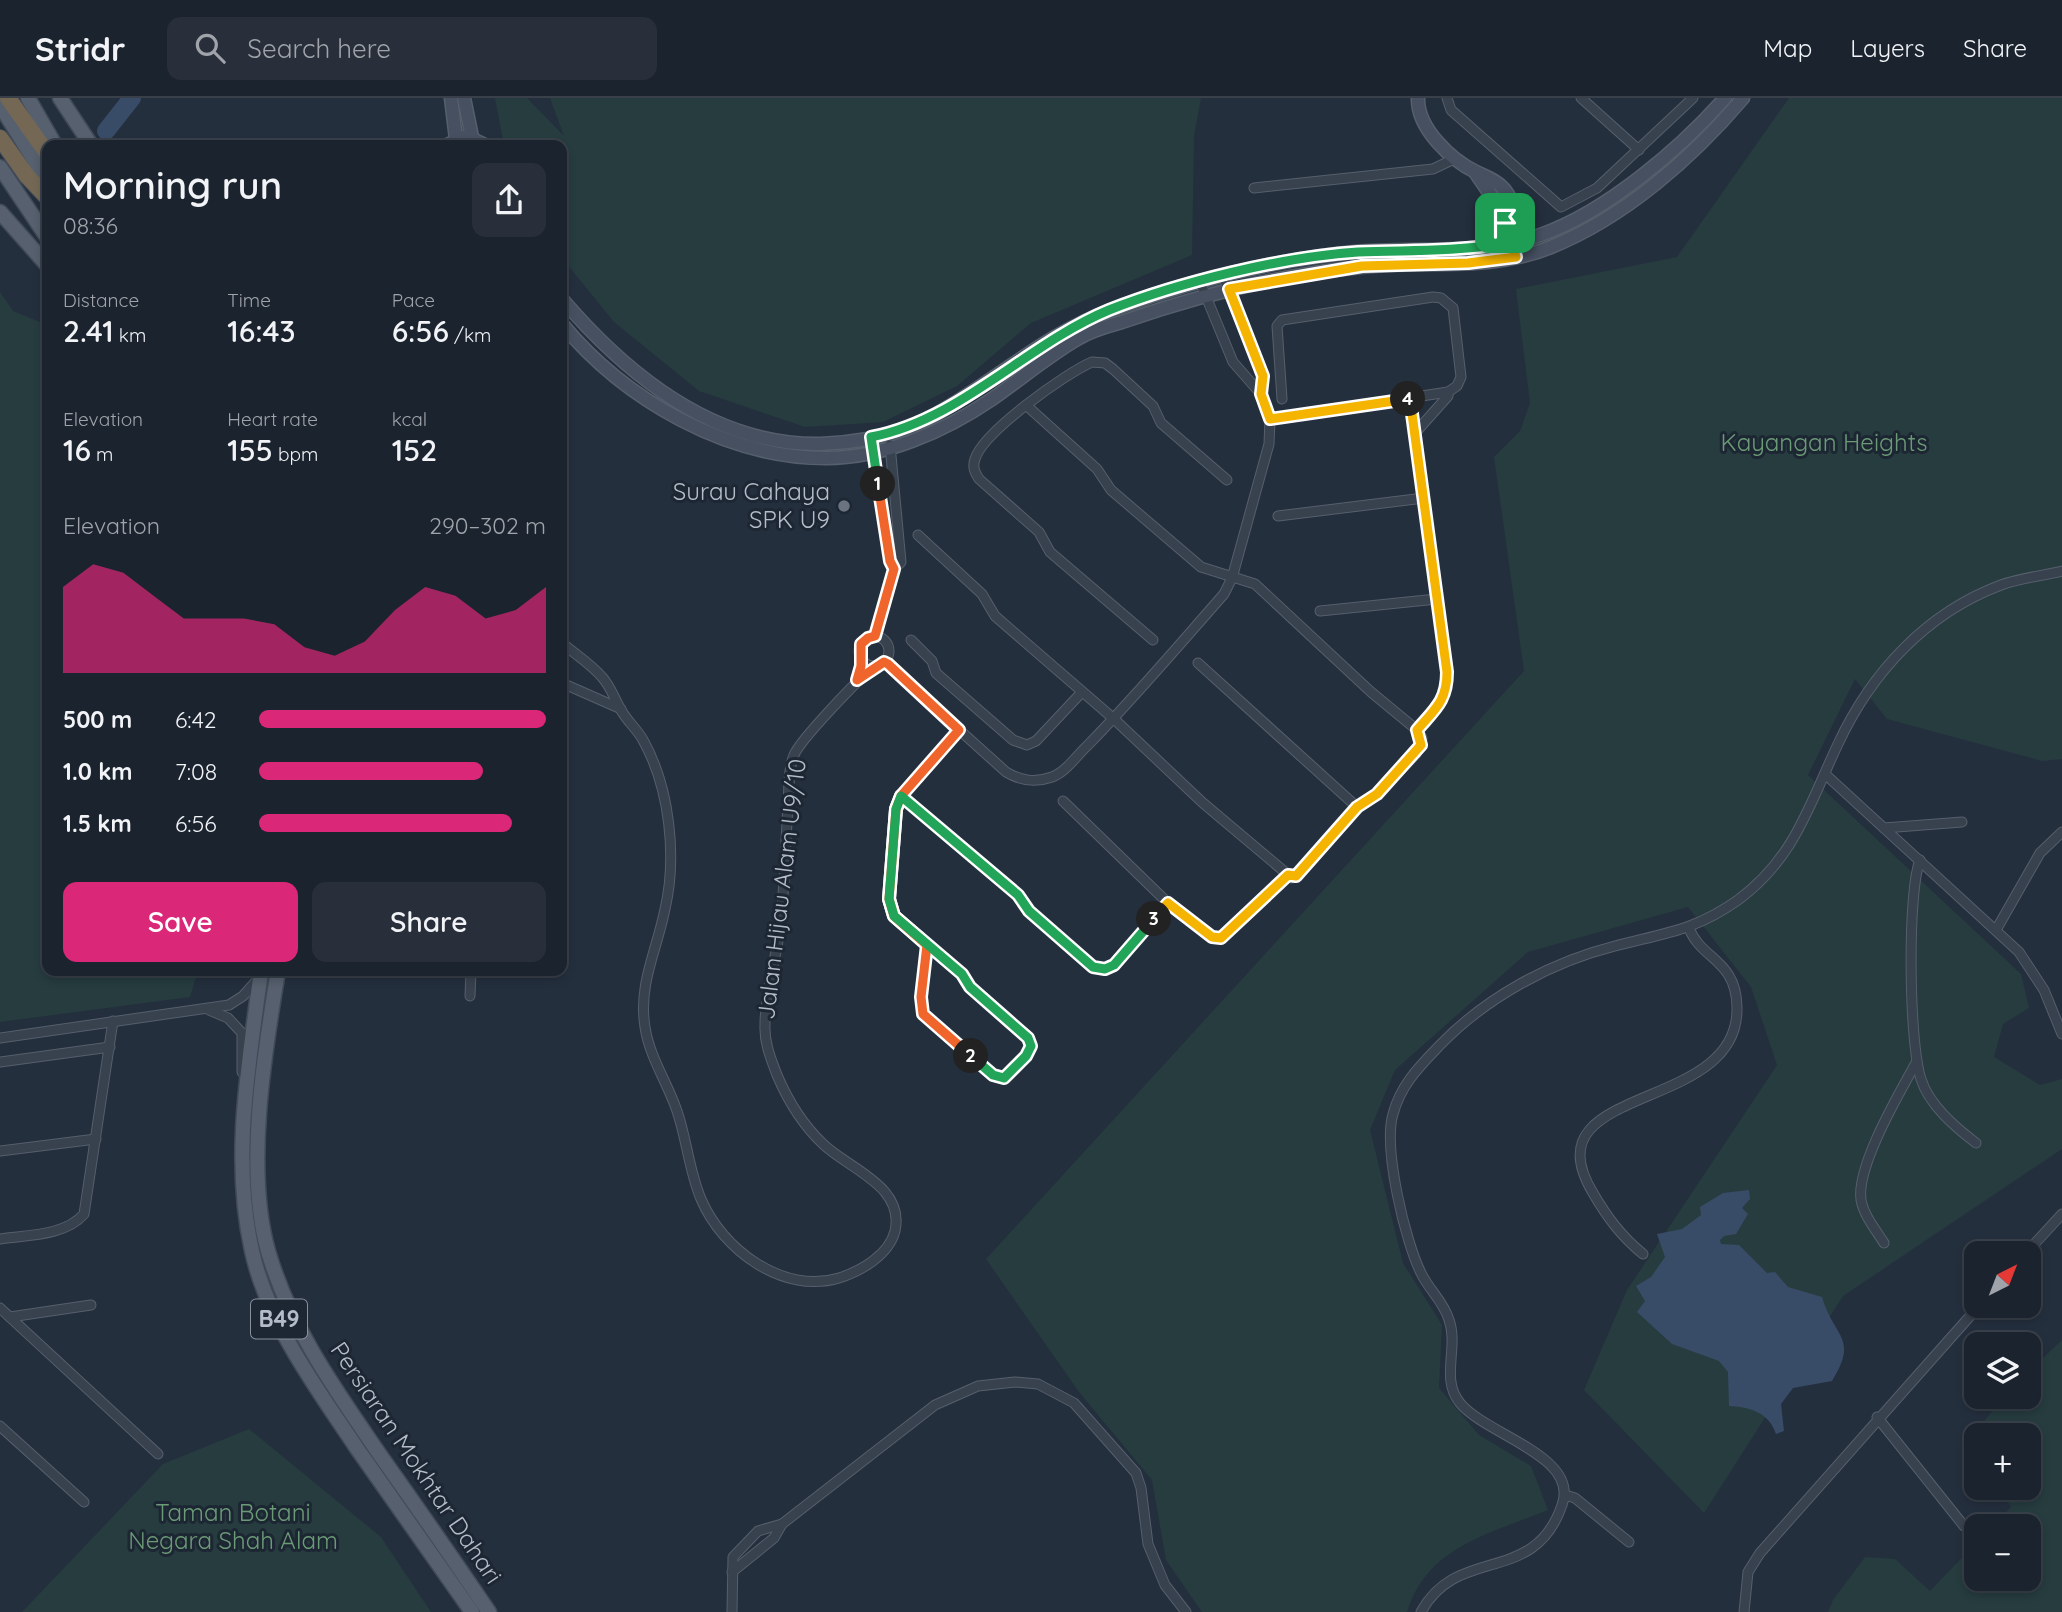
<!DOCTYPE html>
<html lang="en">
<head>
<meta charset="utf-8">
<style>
  :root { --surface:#1b232e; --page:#282f3a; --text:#f1f3f6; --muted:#a0a4aa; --line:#39404a; --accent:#db2777 }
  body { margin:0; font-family:Quicksand,sans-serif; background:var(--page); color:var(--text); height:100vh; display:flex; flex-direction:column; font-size:26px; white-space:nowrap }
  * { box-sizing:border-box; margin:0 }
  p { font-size:23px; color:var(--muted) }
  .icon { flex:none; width:38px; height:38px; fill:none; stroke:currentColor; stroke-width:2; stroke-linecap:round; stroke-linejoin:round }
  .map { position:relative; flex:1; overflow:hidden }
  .details { position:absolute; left:42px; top:42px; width:525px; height:836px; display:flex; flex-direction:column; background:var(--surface); border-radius:14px; box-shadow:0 4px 10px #0003,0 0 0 2px var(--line) }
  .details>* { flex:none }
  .needle { width:46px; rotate:42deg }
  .fabs { position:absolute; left:1964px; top:1143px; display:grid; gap:14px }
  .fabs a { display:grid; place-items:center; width:77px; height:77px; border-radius:14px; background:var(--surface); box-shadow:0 4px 10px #0003,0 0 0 2px var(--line); font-size:35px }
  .pin { position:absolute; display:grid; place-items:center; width:60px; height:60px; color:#fff; margin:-30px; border-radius:14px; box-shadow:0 4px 10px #0006 }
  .km { position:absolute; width:35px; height:35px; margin:-18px; border-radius:50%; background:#222; color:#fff; font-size:19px; line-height:35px; text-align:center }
  .round { display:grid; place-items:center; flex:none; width:74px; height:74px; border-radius:14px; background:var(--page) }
  .headline { display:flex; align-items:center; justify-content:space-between; height:119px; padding:0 21px }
  h1 { font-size:38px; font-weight:600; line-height:52px }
  .figures { display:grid; grid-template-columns:repeat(3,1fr); gap:10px; height:119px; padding:7px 21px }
  .figures div { display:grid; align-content:center }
  .figures b { font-size:30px; font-weight:600 }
  .figures small { font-size:19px; font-weight:400 }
  .figures p { font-size:19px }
  .chart { height:196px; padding:14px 21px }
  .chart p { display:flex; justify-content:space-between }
  .chart svg { width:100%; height:126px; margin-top:7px; fill:var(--accent); opacity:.7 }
  .button { display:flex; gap:14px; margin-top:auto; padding:14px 21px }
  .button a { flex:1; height:80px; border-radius:14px; background:var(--accent); color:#fff; font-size:28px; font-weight:600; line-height:80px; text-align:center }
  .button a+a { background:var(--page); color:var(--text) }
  ul { padding:0 21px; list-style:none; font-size:23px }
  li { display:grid; grid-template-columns:112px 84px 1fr; align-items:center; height:52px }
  li i { height:18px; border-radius:9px; background:var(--accent) }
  header { display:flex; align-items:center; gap:42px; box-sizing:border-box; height:98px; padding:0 35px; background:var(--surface); border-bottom:2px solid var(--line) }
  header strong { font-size:33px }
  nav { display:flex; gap:38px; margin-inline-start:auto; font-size:24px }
  .search { width:490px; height:63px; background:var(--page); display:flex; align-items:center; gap:18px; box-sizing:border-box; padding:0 24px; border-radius:14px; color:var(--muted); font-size:26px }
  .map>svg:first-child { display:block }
  .green { fill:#263c3f }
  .water { fill:#394c67 }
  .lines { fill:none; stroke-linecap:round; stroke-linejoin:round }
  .river { stroke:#394c67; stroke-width:18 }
  .street-casing { stroke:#565f6c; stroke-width:11 }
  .secondary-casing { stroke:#565f6c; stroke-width:15 }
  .primary-casing { stroke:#414a57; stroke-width:17 }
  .highway-casing { stroke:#434c59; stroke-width:18 }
  .street { stroke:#38414e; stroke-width:9 }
  .secondary { stroke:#465061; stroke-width:12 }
  .primary { stroke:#56606e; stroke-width:14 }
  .highway { stroke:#746855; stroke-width:16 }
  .split-1-casing { stroke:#fff; stroke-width:14 }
  .split-2-casing { stroke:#fff; stroke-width:14 }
  .split-3-casing { stroke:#fff; stroke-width:14 }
  .split-4-casing { stroke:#fff; stroke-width:14 }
  .split-5-casing { stroke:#fff; stroke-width:14 }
  .split-1 { stroke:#22a559; stroke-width:9 }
  .split-2 { stroke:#f0652b; stroke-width:9 }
  .split-3 { stroke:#22a559; stroke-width:9 }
  .split-4 { stroke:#f5b400; stroke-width:9 }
  .split-5 { stroke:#f5b400; stroke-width:9 }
  .worship-dot { fill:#6b7280; stroke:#1d2633; stroke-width:2.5 }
  .labels { text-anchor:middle; stroke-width:6; stroke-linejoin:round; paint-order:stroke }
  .shield { fill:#1d2633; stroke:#878f9c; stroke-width:2 }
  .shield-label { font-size:23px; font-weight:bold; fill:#b4bcc9 }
  .park-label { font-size:24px; fill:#6b9a76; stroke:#1d2633 }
  .poi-label { font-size:24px; fill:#b4bcc9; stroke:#1d2633; text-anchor:end }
  .street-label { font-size:24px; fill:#b4bcc9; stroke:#1d2633 }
</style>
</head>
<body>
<header>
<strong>Stridr</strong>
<div class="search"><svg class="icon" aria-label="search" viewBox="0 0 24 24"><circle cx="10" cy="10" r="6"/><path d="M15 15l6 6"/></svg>Search here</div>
<nav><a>Map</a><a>Layers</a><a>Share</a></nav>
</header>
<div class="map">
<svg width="2062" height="1514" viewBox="0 0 2062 1514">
  <rect width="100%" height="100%" fill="#242f3e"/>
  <g class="green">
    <path d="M495,0H527L564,38L550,0H1201L1194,38L1192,157L1031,225L957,288L883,324L805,329L699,293L614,224L562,160V47H504Z"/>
    <path d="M1789,0H2062V661L2042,663L1887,621L1855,581L1808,677L2021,876L2029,910L2003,926L1994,959L2040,987L2062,981V1051L1843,1198L1704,1415L1584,1292L1627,1192L1777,967L1751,889L1688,809L1528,854L1395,972L1370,1032L1403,1165L1442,1227L1439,1290L1479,1337L1531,1368L1548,1412C1490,1436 1427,1448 1407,1514H1202L1166,1462L1152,1382L1079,1294L986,1161L1524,573L1494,359L1520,333L1530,305L1516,191L1677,159Z"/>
    <path d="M0,194L13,213L47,227V873H198L190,899L0,924Z"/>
    <path d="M2062,1242V1514H1828L1833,1502L1865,1459L1895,1461L1930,1493L1976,1445V1480H2028V1428H1993L2011,1409L1999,1390H2028V1337H1976V1354L1969,1343L2003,1299L2028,1298V1274Z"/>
    <path d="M249,1331L381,1439L431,1514H22L163,1366Z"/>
  </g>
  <path class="water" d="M1749,1092L1750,1101L1742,1110L1748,1116L1736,1136L1724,1138L1720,1142L1721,1146L1739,1147L1767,1175L1775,1174L1788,1189L1822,1199C1834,1240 1859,1239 1832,1283L1793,1290L1781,1306L1784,1333L1776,1336C1769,1314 1749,1309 1729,1308L1728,1274L1719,1263L1672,1246L1637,1214L1645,1203L1636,1188L1651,1179L1665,1159L1657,1136L1682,1131L1701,1117L1700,1109L1723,1095Z"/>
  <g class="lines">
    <path class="river" d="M106,33L132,0"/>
    <defs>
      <g id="street">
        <path d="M1447,0L1451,12L1561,109L1597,90L1693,0"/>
        <path d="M1581,0L1639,52"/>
        <path d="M1254,90L1433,71L1456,60"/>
        <path d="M1223,178L1263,278L1261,296"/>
        <path d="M1410,301L1447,574C1447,603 1435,611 1417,632"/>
        <path d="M1270,321L1448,294L1457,288L1461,279L1453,210L1441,200L1433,199L1282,222L1277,228L1282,301"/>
        <path d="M1415,335L1448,298V294"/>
        <path d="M871,339L890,463L894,471"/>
        <path d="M1278,418L1424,400"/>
        <path d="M918,437L982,496L995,518L1114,621L1203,705L1292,780L1357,709L1377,696L1416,656L1422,640L1417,632L1371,594L1255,486L1201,469L1111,392L1097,371L1027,308"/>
        <path d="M1320,513L1437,501"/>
        <circle cx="874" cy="553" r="15"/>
        <path d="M875,539L894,471L901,464L890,347"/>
        <path d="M911,542L932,563L936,575L1013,642L1027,647L1036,643L1082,594"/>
        <path d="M1153,542L1050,454L1039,434L979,381C975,375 972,369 975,361C983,334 1066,275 1092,264L1105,265L1113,271L1153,308L1161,325L1227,382"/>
        <path d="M562,545C575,556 591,566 602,579C611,589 614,600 621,612C627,623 637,631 643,642C670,690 677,759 665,811C657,852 638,886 645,929C649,958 668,986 677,1013C687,1042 689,1073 701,1101C722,1151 783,1197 839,1180C861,1173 889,1157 895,1133C905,1088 849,1071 823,1046C803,1027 788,1003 777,977C771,961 764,945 765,927C765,894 776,862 780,830C785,790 785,749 788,709C789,692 788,672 794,657C800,642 860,579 875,568"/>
        <path d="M884,564L1006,674C1021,683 1035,685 1052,679C1066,674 1077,657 1088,647C1135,599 1179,547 1224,496L1232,480L1269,346L1270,321L1261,296L1233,264L1200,184"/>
        <path d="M1198,565L1357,709"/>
        <path d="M562,585L621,611"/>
        <path d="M1825,676L2019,854L2044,892L2062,936"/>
        <path d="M901,698L1018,797L1029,812L1093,869L1105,871L1113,867L1168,805"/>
        <path d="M1063,703L1168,805L1212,839L1221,840L1288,777"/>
        <path d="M1884,730L1962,724"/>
        <path d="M1920,762C1907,796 1909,945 1921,981C1929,1007 1955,1029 1976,1045"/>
        <path d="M1996,832L2040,755L2062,734"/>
        <path d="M927,847L921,899L923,916L993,977L1004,980L1029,953L1028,940L970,889L962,876L894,818L889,801L896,711L901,698L959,632"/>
        <path d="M470,898L471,873"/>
        <path d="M209,912L228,920L242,935V974"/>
        <path d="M0,940L229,907L243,898L258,881"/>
        <path d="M0,964L110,949"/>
        <path d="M0,1053L96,1041"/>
        <path d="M0,1141C27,1137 65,1138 84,1116L113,923"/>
        <path d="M1884,1145C1876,1132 1864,1118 1861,1102C1856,1068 1900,994 1917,963"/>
        <path d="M2026,1155L2062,1116"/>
        <path d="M1643,1156C1621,1138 1607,1119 1593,1095C1526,984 1740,1017 1737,909C1736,861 1701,862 1689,830"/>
        <path d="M0,1210L158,1356"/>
        <path d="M10,1219L91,1207"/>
        <path d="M1877,1319L1964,1428"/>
        <path d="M0,1328L84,1404"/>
        <path d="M1565,1397L1575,1400L1629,1444"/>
        <path d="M732,1474L774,1440L782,1426L935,1307L978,1288L1015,1284L1038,1286L1074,1305L1136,1375L1141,1390L1148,1446L1165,1487L1186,1514"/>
        <path d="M732,1514L733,1459L758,1433L782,1426"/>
        <path d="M1421,1514C1458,1446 1534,1489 1562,1407C1580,1358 1486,1337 1460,1305C1440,1281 1459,1249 1449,1222C1444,1204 1429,1192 1421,1175C1405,1143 1383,1050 1393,1016C1401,986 1420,968 1441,946C1487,899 1551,864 1615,848C1665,835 1694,833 1738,802C1795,760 1809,707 1838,646C1871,575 1926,515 2001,487C2020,480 2042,478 2062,473"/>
        <path d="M1744,1514L1748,1474L1760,1455L1979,1208"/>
      </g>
      <g id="secondary">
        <path d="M451,0L456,41"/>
        <path d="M464,0L472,39"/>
        <path d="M1418,0C1417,30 1451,62 1476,74C1486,79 1496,82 1504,91C1516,106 1521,128 1527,146"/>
        <path d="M447,47L466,38L485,47"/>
        <path d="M1475,74L1501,112L1514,151"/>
        <path d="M562,201C627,277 714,348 821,346C849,345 885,340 911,329C982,296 1039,237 1114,211C1190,183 1274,162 1355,154C1417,149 1483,158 1543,136C1607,113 1680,51 1725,0"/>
        <path d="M562,226C624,301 726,360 826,360C884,360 945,333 992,301C1021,281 1049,257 1079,240C1092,232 1108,228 1122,224C1200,197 1279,177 1361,169C1423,162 1492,174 1551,149C1625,119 1692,60 1743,0"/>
      </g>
      <g id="primary">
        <path d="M28,0L55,47"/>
        <path d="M60,0L91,47"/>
        <path d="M0,7L47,83"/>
        <path d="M0,69L47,139"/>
        <path d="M0,114L47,167"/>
        <path d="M261,873C249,966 231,1059 252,1153C268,1225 316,1289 356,1349C395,1404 433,1459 472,1514"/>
        <path d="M278,873C264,956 245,1072 268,1153C290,1229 336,1293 380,1357C417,1409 453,1461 489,1514"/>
      </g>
      <g id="highway">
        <path d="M8,0L47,55"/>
        <path d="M0,40L27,78L47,99"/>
      </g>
    </defs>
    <use href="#street" class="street-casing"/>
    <use href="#secondary" class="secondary-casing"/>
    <use href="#primary" class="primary-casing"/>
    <use href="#highway" class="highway-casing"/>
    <use href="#street" class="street"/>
    <use href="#secondary" class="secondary"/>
    <use href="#primary" class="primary"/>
    <use href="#highway" class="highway"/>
  </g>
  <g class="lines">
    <defs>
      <path id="split-1" d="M878,386L871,339C960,322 1027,246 1109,212C1180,184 1282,159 1358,154C1401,152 1443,154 1486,148L1505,125"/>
      <path id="split-2" d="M878,386L890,463L894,471L875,538L868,540L861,546V568L857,582L884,564L888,566L959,632L901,698L896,711L889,801L894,818L927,847L921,899L923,916L971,958"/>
      <path id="split-3" d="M971,958L993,977L1004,980L1026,958L1031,948L1028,940L970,889L962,876L894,818L889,801L896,711L901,698L1018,797L1029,813L1093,869L1105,871L1114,867L1154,821"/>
      <path id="split-4" d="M1154,821L1168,805L1212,839L1221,840L1288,777L1296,778L1357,709L1377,696L1421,647L1417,632C1435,611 1447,603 1447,574L1410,301H1408"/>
      <path id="split-5" d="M1408,301L1270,321L1261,296L1263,278L1229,191L1362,168L1468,165L1516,159L1505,125"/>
    </defs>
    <use href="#split-1" class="split-1-casing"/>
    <use href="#split-2" class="split-2-casing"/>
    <use href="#split-3" class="split-3-casing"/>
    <use href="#split-4" class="split-4-casing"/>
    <use href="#split-5" class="split-5-casing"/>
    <use href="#split-1" class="split-1"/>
    <use href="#split-2" class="split-2"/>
    <use href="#split-3" class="split-3"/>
    <use href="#split-4" class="split-4"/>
    <use href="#split-5" class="split-5"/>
  </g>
  <circle class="worship-dot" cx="844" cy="408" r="7"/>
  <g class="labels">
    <rect class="shield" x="251" y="1201.5" width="56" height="39" rx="5"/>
    <g class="shield-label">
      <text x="279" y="1229">B49</text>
    </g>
    <g class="park-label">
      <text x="1824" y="353">Kayangan Heights</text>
      <text x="233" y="1423">Taman Botani<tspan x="233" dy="28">Negara Shah Alam</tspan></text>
    </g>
    <g class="poi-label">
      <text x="830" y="402">Surau Cahaya<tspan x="830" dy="28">SPK U9</tspan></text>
    </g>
    <g class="street-label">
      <text transform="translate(782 791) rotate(-83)" y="8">Jalan Hijau Alam U9/10</text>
      <text transform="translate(416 1365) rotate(56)" y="8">Persiaran Mokhtar Dahari</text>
    </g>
  </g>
</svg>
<div class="fabs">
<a><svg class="needle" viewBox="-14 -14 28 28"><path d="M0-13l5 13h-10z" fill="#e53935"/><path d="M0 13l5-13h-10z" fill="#a0a4aa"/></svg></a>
<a><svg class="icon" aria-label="layers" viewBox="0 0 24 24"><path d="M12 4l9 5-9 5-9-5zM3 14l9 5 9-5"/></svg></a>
<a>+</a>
<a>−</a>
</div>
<div class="pin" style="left:1505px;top:125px;background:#1e9e55"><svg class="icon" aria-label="arrive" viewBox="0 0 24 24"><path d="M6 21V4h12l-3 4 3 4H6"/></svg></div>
<b class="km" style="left:878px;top:386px">1</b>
<b class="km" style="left:971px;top:958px">2</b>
<b class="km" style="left:1154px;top:821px">3</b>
<b class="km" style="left:1408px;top:301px">4</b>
<section class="details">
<div class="headline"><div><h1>Morning run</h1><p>08:36</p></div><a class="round"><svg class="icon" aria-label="share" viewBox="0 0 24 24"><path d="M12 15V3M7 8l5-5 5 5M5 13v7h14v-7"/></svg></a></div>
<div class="figures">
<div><p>Distance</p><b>2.41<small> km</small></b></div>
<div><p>Time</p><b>16:43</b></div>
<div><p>Pace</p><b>6:56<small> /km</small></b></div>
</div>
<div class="figures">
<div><p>Elevation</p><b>16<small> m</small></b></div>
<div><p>Heart rate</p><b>155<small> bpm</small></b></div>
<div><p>kcal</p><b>152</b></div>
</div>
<div class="chart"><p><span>Elevation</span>290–302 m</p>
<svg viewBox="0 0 160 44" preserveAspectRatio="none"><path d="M0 44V14L10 6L20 9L30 17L40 25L50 25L60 25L70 27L80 35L90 38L100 33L110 22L120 14L130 17L140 25L150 22L160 14V44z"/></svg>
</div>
<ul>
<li><b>500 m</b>6:42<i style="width:100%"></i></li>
<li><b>1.0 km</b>7:08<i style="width:78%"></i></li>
<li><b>1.5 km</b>6:56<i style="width:88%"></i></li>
</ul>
<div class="button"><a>Save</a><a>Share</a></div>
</section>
</div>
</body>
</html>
